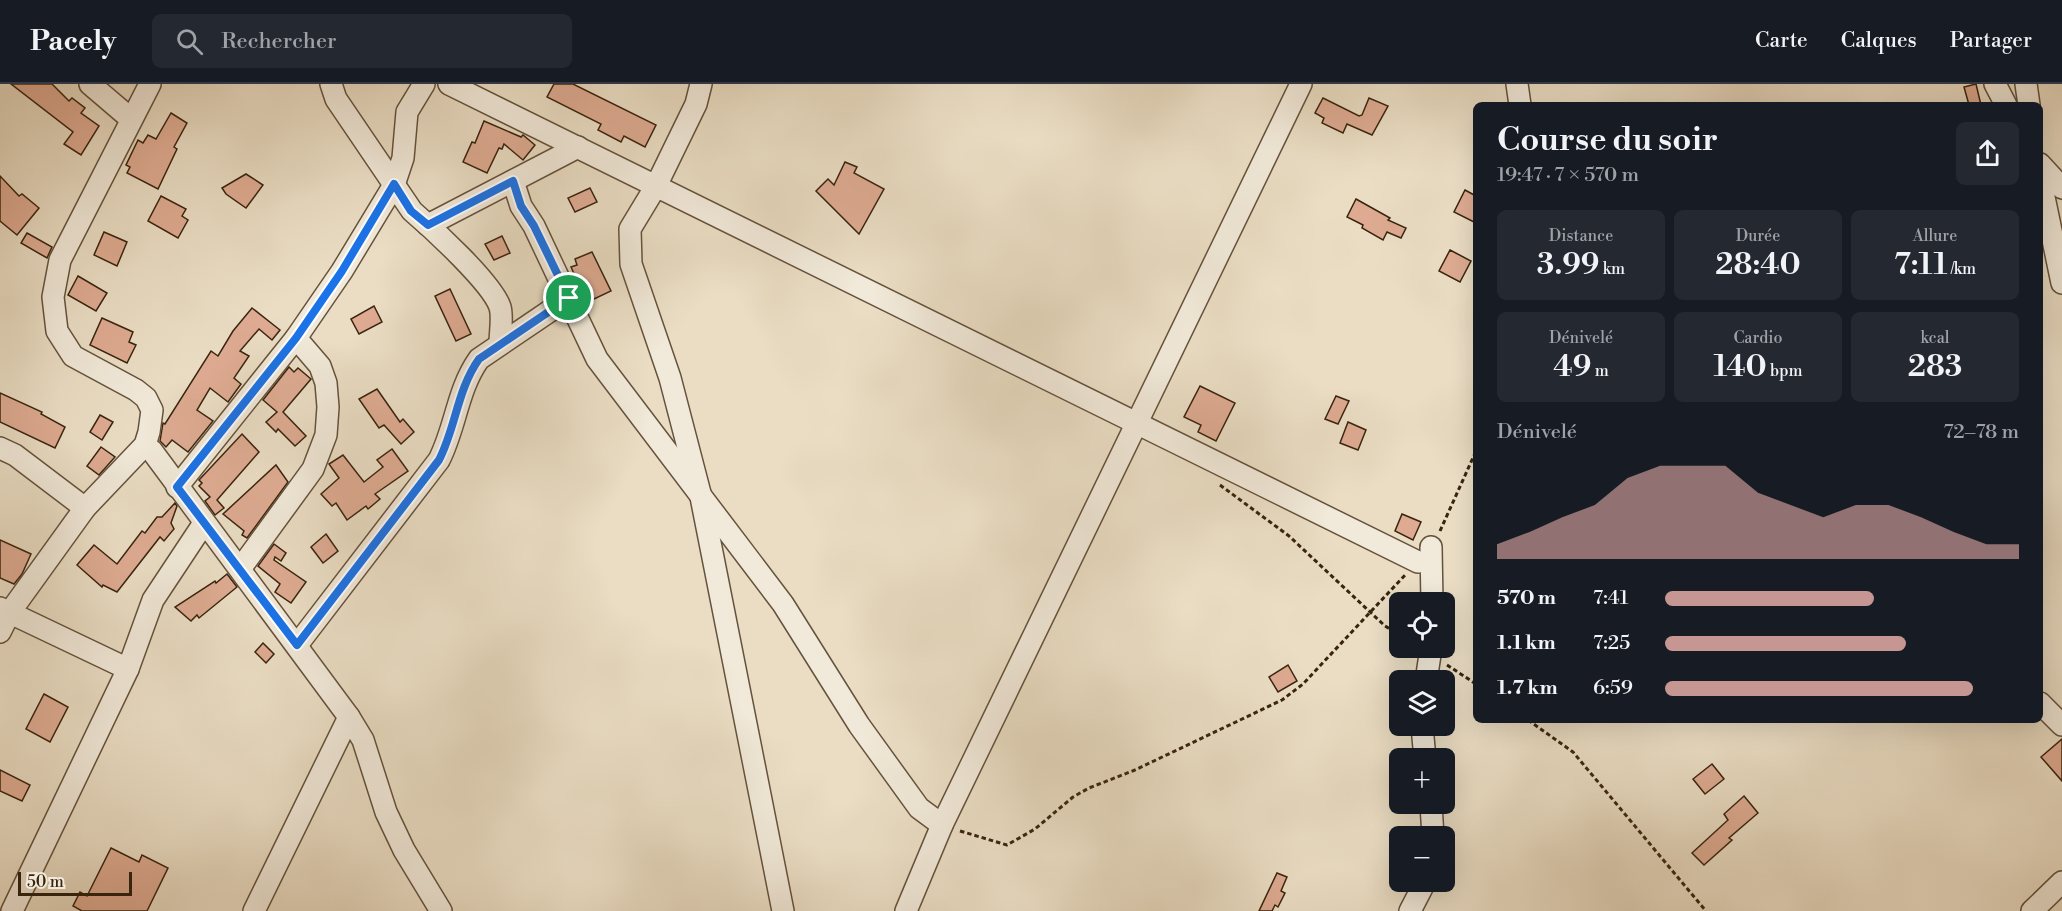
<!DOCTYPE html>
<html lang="fr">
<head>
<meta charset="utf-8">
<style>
  :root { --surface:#171b24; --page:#242831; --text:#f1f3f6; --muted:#9ea1a6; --line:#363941; --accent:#c59692 }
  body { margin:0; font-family:"Libre Bodoni",serif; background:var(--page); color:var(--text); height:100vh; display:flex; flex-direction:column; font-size:22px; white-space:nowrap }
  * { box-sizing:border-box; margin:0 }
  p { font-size:20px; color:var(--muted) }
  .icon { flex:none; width:33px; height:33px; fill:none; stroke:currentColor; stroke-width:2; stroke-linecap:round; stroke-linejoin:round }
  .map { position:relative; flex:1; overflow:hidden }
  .side { position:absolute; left:1473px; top:18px; width:570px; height:621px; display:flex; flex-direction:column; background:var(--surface); border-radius:9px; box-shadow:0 6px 24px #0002 }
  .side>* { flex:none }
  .controls { position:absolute; left:1389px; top:508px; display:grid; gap:12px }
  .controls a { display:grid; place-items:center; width:66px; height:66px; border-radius:9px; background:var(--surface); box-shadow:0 6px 24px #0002; font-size:30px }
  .scale { position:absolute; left:18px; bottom:15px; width:114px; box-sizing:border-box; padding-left:6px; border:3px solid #39240e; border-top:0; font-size:16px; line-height:21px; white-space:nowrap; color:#39240e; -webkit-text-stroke:4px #f1e9d9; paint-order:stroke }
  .pin { position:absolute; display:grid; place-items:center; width:51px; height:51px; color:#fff; margin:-26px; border:3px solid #fff; border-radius:50%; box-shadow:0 2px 6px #0007 }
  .round { display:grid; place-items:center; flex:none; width:63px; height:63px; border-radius:9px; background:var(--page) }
  .head { display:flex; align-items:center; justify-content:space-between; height:102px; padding:0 24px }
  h1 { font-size:33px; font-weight:600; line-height:45px }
  .metrics { display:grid; grid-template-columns:repeat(3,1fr); gap:9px; height:102px; padding:6px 24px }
  .metrics div { display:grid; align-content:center; border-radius:9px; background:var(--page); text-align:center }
  .metrics b { font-size:30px; font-weight:600 }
  .metrics small { font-size:16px; font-weight:400 }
  .metrics p { font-size:16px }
  .chart { height:168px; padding:12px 24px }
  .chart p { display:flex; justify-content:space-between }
  .chart svg { width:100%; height:108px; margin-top:6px; fill:var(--accent); opacity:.7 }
  ul { padding:0 24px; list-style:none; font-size:20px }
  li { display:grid; grid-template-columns:96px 72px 1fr; align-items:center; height:45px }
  li i { height:15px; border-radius:8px; background:var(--accent) }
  header { display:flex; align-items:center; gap:36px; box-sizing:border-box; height:84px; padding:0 30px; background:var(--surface); border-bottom:2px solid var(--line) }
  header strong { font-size:28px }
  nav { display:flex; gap:33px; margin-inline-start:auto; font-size:21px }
  .search { width:420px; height:54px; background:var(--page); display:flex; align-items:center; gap:15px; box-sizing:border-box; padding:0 21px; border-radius:9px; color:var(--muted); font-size:22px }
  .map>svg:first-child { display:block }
  .building { fill:#deab92; stroke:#39240e; stroke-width:1.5 }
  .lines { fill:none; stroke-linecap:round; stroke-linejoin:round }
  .minor-casing { stroke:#65523c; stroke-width:24 }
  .path { stroke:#39240e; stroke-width:3; stroke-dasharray:4.5 3; stroke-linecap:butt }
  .minor { stroke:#f1e9d9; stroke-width:21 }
  .route-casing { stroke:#fff; stroke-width:12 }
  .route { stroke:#1a73e8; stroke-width:8 }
</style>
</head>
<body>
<header>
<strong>Pacely</strong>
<div class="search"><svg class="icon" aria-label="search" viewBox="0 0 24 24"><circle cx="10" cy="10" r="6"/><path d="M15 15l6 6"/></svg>Rechercher</div>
<nav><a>Carte</a><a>Calques</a><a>Partager</a></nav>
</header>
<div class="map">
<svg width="2062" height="827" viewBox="0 0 2062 827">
  <rect width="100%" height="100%" fill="#eaddc4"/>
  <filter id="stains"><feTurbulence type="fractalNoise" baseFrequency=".00333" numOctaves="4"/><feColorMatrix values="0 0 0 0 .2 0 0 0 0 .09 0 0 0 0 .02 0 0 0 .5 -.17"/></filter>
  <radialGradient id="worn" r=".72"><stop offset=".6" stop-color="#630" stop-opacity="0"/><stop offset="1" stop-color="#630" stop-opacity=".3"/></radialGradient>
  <g class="building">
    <path d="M11,0H52L69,17L72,14L85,24L81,29L99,42L81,71L64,60L73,48Z"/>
    <path d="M554,0H573L656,41L645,63L624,52L621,58L598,46L601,40L547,13Z"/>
    <path d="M1976,0L1981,21H1969L1964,3Z"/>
    <path d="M1323,14L1359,32L1362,31L1369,14L1388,22L1372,51L1347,40L1343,49L1322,39L1324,34L1315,29Z"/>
    <path d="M171,29L187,39L174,63L177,65L158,105L127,89L130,83L126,81L138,56L143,59L148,51L156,55Z"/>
    <path d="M484,37L521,53L523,51L535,61L523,76L504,60L502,65L499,64L487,89L463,78L472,58L475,59Z"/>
    <path d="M845,78L857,83L854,89L884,105L859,150L816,107L828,95L834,101Z"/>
    <path d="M246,90L263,101L246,124L226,110L222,104Z"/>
    <path d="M0,92L19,112L22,110L39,124L17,151L0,137Z"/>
    <path d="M590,104L597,118L575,128L568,114Z"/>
    <path d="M1465,106L1476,112V139L1454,128Z"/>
    <path d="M161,112L186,125L182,132L188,136L178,154L148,137Z"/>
    <path d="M1356,115L1390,134L1388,136L1406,144L1401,154L1387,148L1383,156L1362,144L1363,141L1347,133Z"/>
    <path d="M104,148L127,158L117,182L94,171Z"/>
    <path d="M27,149L52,163L47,174L21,159Z"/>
    <path d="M502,152L510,169L494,176L485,160Z"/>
    <path d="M1450,166L1471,177L1460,198L1439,187Z"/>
    <path d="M592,168L611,207L594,215L591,209L584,212L571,183L577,181L575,175Z"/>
    <path d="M78,192L107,209L96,227L68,211Z"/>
    <path d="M450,205L471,250L456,257L435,212Z"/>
    <path d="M374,222L382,238L359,250L351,235Z"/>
    <path d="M252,224L280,246L272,256L259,245L240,267L249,272L234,294L241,300L228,318L210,304L197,326L213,337L188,368L172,356L166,363L160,357L163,339L165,340L211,267L218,272L233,247Z"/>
    <path d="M102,234L133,248L129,258L136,261L127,279L90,261Z"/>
    <path d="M289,283L294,288L298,284L311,295L283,328L306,352L295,362L278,345L276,348L266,338L277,328L263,316Z"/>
    <path d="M1200,302L1235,319L1216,357L1198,348L1201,341L1184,333Z"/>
    <path d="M377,305L400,338L403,335L414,348L401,360L384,341L379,344L359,315Z"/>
    <path d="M0,309L42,328L41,330L65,343L55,364L0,338Z"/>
    <path d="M1336,312L1349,317L1338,340L1325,335Z"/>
    <path d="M100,331L113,338L102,356L90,348Z"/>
    <path d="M1348,338L1366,346L1358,366L1340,359Z"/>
    <path d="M242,350L259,368L217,416L224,424L215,431L205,417L210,413L199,402L202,399L199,396Z"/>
    <path d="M101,363L115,373L99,391L87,382Z"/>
    <path d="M392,365L408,387L375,410L380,415L368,425L366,422L347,436L336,419L332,422L321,410L339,394L329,380L343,371L364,398L383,383L377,376Z"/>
    <path d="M276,381L288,398L247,454L242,451L244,447L223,430Z"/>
    <path d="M175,419L177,422L171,439L174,445L164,457L160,453L117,508L103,501L102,503L77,481L94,461L117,480L142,447L145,449L157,433H162Z"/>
    <path d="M1402,430L1421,438L1413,456L1395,447Z"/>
    <path d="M326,450L338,467L323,479L311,463Z"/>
    <path d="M0,456L31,470L22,490L14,500L0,494Z"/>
    <path d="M274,460L286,469L281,477L275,473L274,476L306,498L291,519L275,508L280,500L258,482Z"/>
    <path d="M227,490L237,503L199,534L197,531L191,537L175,523L215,497L216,499Z"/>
    <path d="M263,559L274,570L266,579L255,568Z"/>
    <path d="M1288,581L1297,597L1278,608L1269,593Z"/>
    <path d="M44,610L68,623L50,658L26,645Z"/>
    <path d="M2062,655V697L2041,673Z"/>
    <path d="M1712,680L1724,695L1705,710L1693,695Z"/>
    <path d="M0,686L30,701L22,717L0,707Z"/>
    <path d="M1744,712L1758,729L1729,754L1732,756L1704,781L1692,769L1728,736L1724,730Z"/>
    <path d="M111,764L139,778L142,771L168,784L147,827H82L73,822L80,808L87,812Z"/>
    <path d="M1277,789L1287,793L1281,807L1285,809L1278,823L1275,821L1272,827H1259Z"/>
  </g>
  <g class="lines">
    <defs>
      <g id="minor">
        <path d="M90,0L131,35"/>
        <path d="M331,0L336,15L412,127C433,145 492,199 500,223C503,233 500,249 500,260"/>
        <path d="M449,0L1418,478"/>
        <path d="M701,0L696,20L656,102L630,145L631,180L670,294L701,413L783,827"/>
        <path d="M1517,0L1520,21"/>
        <path d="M1995,0L2006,21"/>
        <path d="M2026,0L2029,21"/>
        <path d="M2040,80L2062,104"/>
        <path d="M2040,94L2062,199"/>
        <path d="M513,97L521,122L534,142L597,275L783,520L859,641L919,724L942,741"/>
        <path d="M428,141L578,63"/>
        <path d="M145,361L152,367L349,633L363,656L386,728L404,766L441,827"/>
        <path d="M0,364L15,371L85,424"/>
        <path d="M177,403L296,254L342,187L394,101L403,74L407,28L424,0"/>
        <path d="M1431,463L1432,519"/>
        <path d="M240,485L313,385L326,351L328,323L326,299L320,282L296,254"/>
        <path d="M0,524L128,585"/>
        <path d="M0,548L10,528L85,424L145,361L149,348L152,326L146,314L136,306L73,272L57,247L53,213L60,176L150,0"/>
        <path d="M297,561L439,376C456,343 457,306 479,275L569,214"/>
        <path d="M1426,597L1431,564"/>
        <path d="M2040,619L2062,641"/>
        <path d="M1422,642L1425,675"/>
        <path d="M1431,720L1433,753"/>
        <path d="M12,827L128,585L153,516L204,439"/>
        <path d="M254,827L349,633"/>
        <path d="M906,827L942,741L1301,0"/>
        <path d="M1410,827L1425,798"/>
        <path d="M2032,827L2062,798"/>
      </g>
    </defs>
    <use href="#minor" class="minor-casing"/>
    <g class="path">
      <path d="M1220,401L1289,452L1385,542L1400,551"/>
      <path d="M1440,447L1476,367"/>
      <path d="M1447,581L1476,600"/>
      <path d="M1528,636L1573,668L1706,827"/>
      <path d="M960,747L1007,761L1035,745L1073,713L1089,704L1135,686L1282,616L1303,600L1406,490"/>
    </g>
    <use href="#minor" class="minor"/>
  </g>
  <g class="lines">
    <defs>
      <path id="route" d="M513,97L521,122L534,142L569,214L479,275C457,306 456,343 439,376L297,561L177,403L296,254L342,187L394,100L411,127L428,141Z"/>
    </defs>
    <use href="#route" class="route-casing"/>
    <use href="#route" class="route"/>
  </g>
  <rect width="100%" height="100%" filter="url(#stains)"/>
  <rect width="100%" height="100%" fill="url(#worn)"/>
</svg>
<div class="controls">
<a><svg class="icon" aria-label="locate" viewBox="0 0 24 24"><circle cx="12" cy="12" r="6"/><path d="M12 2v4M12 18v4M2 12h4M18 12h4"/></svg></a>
<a><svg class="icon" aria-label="layers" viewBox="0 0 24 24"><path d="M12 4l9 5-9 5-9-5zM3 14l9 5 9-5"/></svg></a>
<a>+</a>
<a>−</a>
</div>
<div class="scale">50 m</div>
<div class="pin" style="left:569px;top:214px;background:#1e9e55"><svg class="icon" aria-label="arrive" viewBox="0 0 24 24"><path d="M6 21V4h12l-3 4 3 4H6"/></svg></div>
<section class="side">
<div class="head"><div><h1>Course du soir</h1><p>19:47 · 7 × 570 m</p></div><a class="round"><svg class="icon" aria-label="share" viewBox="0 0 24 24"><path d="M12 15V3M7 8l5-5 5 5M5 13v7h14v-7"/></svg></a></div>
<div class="metrics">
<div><p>Distance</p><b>3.99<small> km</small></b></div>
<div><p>Durée</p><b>28:40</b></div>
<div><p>Allure</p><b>7:11<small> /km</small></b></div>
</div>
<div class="metrics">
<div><p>Dénivelé</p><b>49<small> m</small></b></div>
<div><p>Cardio</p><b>140<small> bpm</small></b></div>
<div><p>kcal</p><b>283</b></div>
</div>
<div class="chart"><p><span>Dénivelé</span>72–78 m</p>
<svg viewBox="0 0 160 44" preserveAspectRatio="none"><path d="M0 44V38L10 33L20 27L30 22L40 11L50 6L60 6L70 6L80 17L90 22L100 27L110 22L120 22L130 27L140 33L150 38L160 38V44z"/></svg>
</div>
<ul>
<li><b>570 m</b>7:41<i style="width:59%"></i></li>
<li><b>1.1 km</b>7:25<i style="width:68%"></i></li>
<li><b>1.7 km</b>6:59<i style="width:87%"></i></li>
</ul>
</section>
</div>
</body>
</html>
